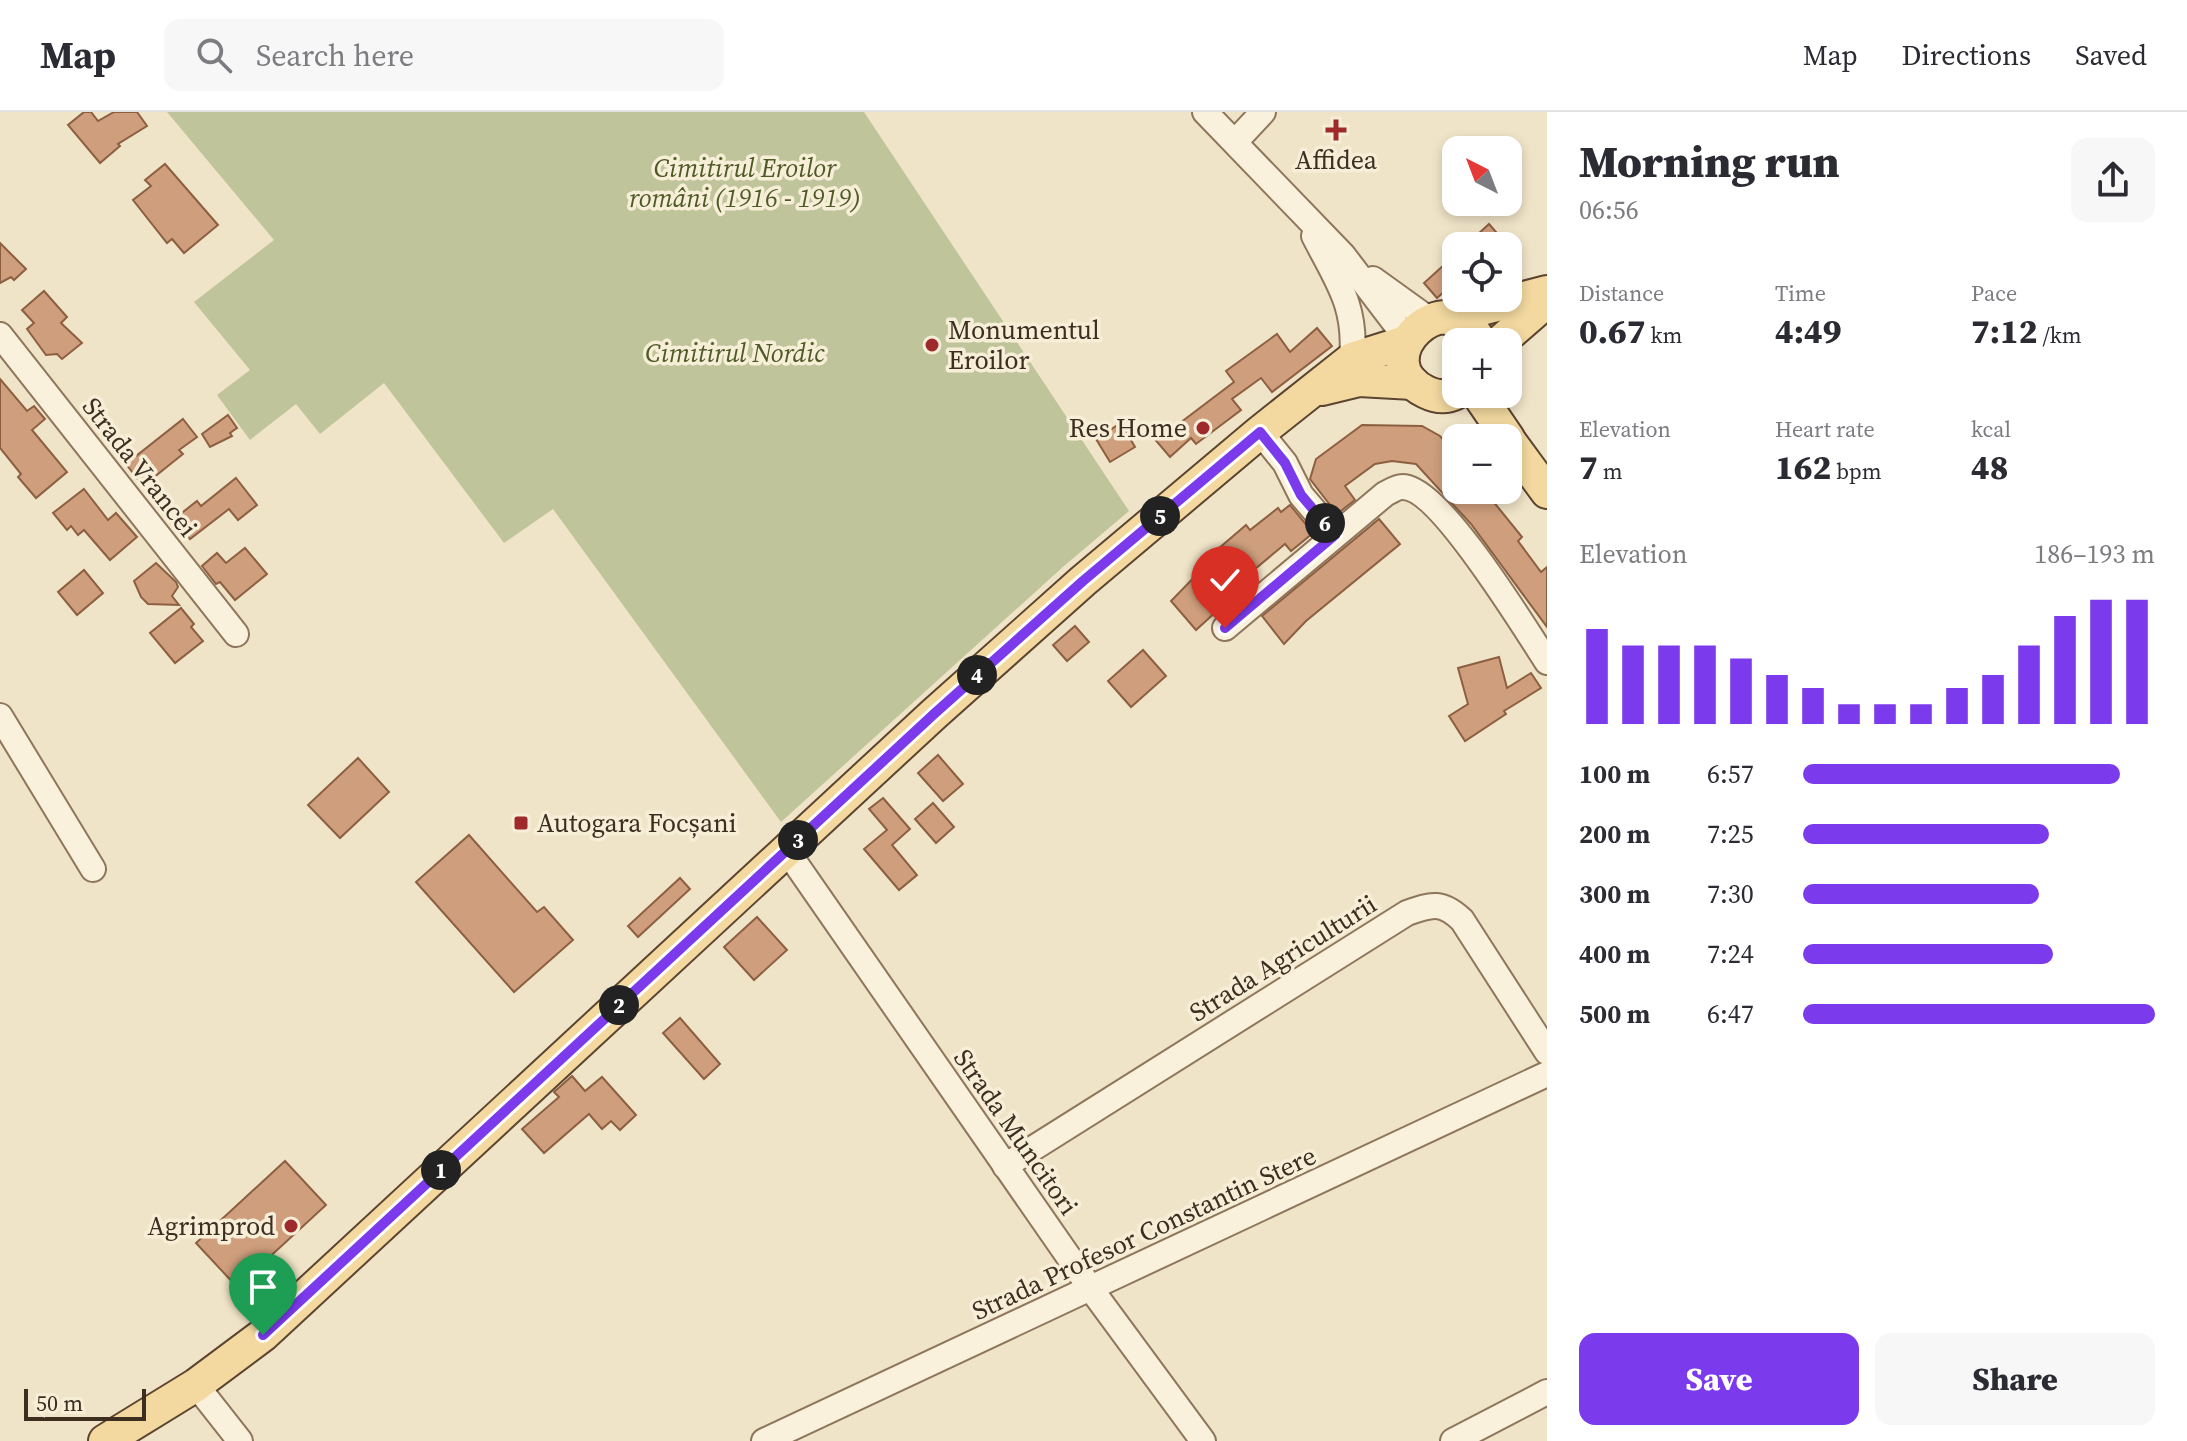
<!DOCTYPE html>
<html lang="en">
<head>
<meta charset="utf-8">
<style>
  :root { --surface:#fff; --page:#f7f7f7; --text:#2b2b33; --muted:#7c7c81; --line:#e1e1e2; --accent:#7c3aed }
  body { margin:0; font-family:"Source Serif 4",serif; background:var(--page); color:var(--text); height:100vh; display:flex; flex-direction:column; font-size:30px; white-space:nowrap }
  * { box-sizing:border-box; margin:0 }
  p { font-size:26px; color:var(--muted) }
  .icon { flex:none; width:44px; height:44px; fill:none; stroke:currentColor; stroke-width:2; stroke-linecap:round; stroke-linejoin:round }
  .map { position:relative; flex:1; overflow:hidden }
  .drawer { display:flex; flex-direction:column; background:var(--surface); width:640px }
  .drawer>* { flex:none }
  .needle { width:52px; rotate:318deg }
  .fabs { position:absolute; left:1442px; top:24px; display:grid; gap:16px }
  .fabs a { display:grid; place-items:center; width:80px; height:80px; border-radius:16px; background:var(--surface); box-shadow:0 4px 12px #0003; font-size:40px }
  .scale { position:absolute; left:24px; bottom:20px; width:122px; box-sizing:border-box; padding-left:8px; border:4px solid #3d2e20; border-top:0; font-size:22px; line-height:28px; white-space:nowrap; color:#3d2e20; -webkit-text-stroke:6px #f7eed8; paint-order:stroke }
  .pin { position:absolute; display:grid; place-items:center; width:68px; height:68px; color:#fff; margin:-82px -34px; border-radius:50% 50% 50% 0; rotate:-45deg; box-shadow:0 0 8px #0007 }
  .pin .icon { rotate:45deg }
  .km { position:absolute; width:40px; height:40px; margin:-20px; border-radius:50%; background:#222; color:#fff; font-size:22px; line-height:40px; text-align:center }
  .round { display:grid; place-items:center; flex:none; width:84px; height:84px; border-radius:16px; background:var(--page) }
  .summary { display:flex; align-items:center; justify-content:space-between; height:136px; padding:0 32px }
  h1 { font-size:44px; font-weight:800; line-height:60px }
  .figures { display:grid; grid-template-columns:repeat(3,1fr); gap:12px; height:136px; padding:8px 32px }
  .figures div { display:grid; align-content:center }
  .figures b { font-size:34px; font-weight:800 }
  .figures small { font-size:22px; font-weight:400 }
  .figures p { font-size:22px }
  .chart { height:224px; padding:16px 32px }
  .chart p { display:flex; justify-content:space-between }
  .chart svg { width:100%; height:144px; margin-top:8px; stroke:var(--accent); stroke-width:6 }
  .cta { display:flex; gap:16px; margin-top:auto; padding:16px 32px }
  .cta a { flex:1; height:92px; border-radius:16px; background:var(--accent); color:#fff; font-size:32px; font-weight:800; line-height:92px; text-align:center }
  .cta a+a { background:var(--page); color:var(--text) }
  ul { padding:0 32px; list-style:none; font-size:26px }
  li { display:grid; grid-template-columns:128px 96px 1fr; align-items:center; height:60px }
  li i { height:20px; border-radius:10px; background:var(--accent) }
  header { display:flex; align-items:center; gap:48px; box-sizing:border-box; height:112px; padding:0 40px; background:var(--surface); border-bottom:2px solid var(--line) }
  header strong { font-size:38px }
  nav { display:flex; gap:44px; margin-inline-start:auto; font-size:28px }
  .search { width:560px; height:72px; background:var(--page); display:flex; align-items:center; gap:20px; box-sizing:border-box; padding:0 28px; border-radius:16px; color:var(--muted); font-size:30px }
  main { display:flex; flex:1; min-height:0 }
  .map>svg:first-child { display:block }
  .cemetery { fill:#bfc49a }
  .building { fill:#cf9f7d; stroke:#8d5f41; stroke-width:2 }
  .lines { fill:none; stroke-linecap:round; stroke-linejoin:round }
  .minor-casing { stroke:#8d765c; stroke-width:28 }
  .major-casing { stroke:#5b4430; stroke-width:36 }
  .minor { stroke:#faf1dc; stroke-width:24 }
  .major { stroke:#f3d9a0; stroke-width:32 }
  .route-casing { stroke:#fff; stroke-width:16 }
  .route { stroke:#7c3aed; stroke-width:10 }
  .poi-dot { fill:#9e2a2b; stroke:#f7eed8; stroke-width:3 }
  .labels { text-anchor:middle; stroke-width:7; stroke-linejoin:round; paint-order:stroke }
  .poi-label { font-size:26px; fill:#3d2e20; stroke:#f7eed8; text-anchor:start }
  .park-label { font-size:26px; font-style:italic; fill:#4d5a26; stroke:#f7eed8 }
  .street-label { font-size:26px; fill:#3d2e20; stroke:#f7eed8 }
</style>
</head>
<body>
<header>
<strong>Map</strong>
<div class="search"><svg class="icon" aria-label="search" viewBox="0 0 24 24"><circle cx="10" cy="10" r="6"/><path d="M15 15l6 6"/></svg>Search here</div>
<nav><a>Map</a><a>Directions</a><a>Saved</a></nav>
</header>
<main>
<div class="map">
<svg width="1547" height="1329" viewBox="0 0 1547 1329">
  <rect width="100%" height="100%" fill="#f0e4c8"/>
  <path class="cemetery" d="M167,0H864L1129,399L1064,454L781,710L553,397L504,431L384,271L320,322L296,292L250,328L217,283L250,258L194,190L274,128Z"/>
  <g class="building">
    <path d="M84,0H91L98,9L114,0H137L147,14L118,32L120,34L100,51L68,13Z"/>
    <path d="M165,52L218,113L184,141L172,127L167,131L133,88L151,74L145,68Z"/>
    <path d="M1489,112L1502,127L1495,134H1465Z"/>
    <path d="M0,131L26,157L14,168L11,165L0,171Z"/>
    <path d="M1456,142V169L1437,186L1424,171Z"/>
    <path d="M44,179L67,205L61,211L82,231L62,247L57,242L46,243L27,217L34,211L22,198Z"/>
    <path d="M1317,216L1332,234L1272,280L1261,266L1232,287L1241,298L1196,332L1191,326L1170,345L1152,324L1167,312L1172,317L1234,270L1226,259L1277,222L1290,240Z"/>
    <path d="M0,267L27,299L34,294L45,307L32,318L67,360L36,386L18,365L21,362L0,336Z"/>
    <path d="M228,303L237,316L230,321L232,324L210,335L202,322Z"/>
    <path d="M183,307L197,325L179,338L183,342L143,374L126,352Z"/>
    <path d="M1121,311L1135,335L1110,350L1096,327Z"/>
    <path d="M1362,313L1422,314L1440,324L1456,342V378H1484L1522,425L1518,429L1541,460L1547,455V515L1471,412L1416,352L1392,349L1375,352L1345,374L1355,388L1337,402L1310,367L1316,347Z"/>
    <path d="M236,366L257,393L238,408L229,397L190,427L174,407L197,389L201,394Z"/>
    <path d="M84,377L108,408L116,401L137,425L110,448L84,418L78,423L71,414L67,418L53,401Z"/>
    <path d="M1290,393L1313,421L1291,439L1285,432L1213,492L1218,498L1196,518L1171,489L1207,452L1204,449L1246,413L1250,418L1278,396L1281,400Z"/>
    <path d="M1379,407L1400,432L1306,509L1284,532L1262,504Z"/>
    <path d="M245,436L267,462L235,488L220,470L216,472L202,454L217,441L226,451Z"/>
    <path d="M156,451L176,470L178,475L172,484L179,493L148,492L141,485L134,469Z"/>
    <path d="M84,458L103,481L77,503L58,480Z"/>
    <path d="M181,496L194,512L191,515L203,529L175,551L150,521Z"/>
    <path d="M1075,514L1089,530L1067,549L1053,533Z"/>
    <path d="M1143,538L1166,564L1131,595L1108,569Z"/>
    <path d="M1499,545L1507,576L1531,561L1541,576L1504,599L1506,602L1465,629L1449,604L1468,592L1458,556Z"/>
    <path d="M938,643L963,672L943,689L918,661Z"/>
    <path d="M358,646L389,680L340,726L308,693Z"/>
    <path d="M883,686L910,717L892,733L917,763L899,778L864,737L887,718L869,697Z"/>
    <path d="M933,691L954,715L936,731L915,707Z"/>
    <path d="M469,723L537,800L544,795L573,828L514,880L416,770Z"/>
    <path d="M680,766L690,777L638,825L628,814Z"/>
    <path d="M757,805L787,838L754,868L724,835Z"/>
    <path d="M680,906L720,952L704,967L663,921Z"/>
    <path d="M572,964L585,979L602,965L636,1003L620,1018L611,1009L602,1017L589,1002L544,1041L522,1017L559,985L554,980Z"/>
    <path d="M285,1049L326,1093L237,1175L196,1131Z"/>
  </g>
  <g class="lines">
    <defs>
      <g id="minor">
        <path d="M1205,0L1343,143L1407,227"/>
        <path d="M1235,30L1263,0"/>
        <path d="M1314,124C1337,169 1357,194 1352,247"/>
        <path d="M1373,167L1430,208"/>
        <path d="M0,223L236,522"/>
        <path d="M1260,320L1285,351L1301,383L1335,423"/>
        <path d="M1225,516L1385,382C1389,380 1397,375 1402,375C1439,374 1526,518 1547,550"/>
        <path d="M0,604L93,757"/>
        <path d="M787,739L1091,1177L1203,1329"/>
        <path d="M1005,1054L1407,801C1432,792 1442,789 1462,808L1547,940"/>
        <path d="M196,1273L240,1329"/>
        <path d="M764,1329L1547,962"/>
        <path d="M1453,1329L1547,1280"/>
      </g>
      <g id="major">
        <path d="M1446,206L1547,180"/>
        <path d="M1500,230L1547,189"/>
        <path d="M1322,277L1359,268L1413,271"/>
        <path d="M1456,281C1446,286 1436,285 1426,280C1361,248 1449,163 1480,230"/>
        <path d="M1478,282L1508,326"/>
        <path d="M1508,327L1547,380"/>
        <path d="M105,1329L196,1273L263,1223L934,602L1083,469L1260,320L1352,247L1406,230"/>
      </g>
    </defs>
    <use href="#minor" class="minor-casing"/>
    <use href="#major" class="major-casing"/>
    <use href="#minor" class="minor"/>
    <use href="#major" class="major"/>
  </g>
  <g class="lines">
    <defs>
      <path id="route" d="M263,1223L934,602L1083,469L1260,320L1285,351L1301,383L1335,423L1225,516"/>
    </defs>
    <use href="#route" class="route-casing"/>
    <use href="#route" class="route"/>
  </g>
  <g class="poi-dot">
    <path d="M1332 6h8v8h8v8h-8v8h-8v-8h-8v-8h8z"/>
    <circle cx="932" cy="233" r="8"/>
    <circle cx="1203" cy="316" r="8"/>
    <rect x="513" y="703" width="16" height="16" rx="4"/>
    <circle cx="291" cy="1114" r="8"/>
  </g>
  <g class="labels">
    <g class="poi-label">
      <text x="1336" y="57" text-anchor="middle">Affidea</text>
      <text x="948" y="227">Monumentul<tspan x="948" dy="30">Eroilor</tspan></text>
      <text x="1187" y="325" text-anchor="end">Res Home</text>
      <text x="537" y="720">Autogara Focșani</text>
      <text x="275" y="1123" text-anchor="end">Agrimprod</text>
    </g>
    <g class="park-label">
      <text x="745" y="65">Cimitirul Eroilor<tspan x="745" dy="30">români (1916 - 1919)</tspan></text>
      <text x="735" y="250">Cimitirul Nordic</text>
    </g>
    <g class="street-label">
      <text transform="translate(140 355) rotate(52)" y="9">Strada Vrancei</text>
      <text transform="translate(1283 846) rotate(-32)" y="9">Strada Agriculturii</text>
      <text transform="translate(1016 1020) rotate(55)" y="9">Strada Muncitori</text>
      <text transform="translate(1144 1121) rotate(-25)" y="9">Strada Profesor Constantin Stere</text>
    </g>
  </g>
</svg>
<div class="fabs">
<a><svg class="needle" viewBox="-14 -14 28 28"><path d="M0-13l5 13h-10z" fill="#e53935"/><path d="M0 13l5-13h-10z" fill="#7c7c81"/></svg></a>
<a><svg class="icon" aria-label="locate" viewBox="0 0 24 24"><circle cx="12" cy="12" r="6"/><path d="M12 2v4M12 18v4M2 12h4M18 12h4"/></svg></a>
<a>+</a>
<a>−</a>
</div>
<div class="scale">50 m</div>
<div class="pin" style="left:263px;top:1223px;background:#1e9e55"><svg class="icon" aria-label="arrive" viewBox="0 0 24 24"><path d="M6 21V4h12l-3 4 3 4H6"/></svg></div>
<div class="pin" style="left:1225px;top:516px;background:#d93025"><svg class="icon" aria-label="check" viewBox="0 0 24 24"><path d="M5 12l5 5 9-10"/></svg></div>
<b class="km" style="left:441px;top:1058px">1</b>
<b class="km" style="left:619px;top:893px">2</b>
<b class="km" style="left:798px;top:728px">3</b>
<b class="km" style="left:977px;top:563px">4</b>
<b class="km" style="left:1160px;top:404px">5</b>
<b class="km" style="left:1325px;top:411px">6</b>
</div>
<section class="drawer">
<div class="summary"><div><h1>Morning run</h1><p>06:56</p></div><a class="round"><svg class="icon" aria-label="share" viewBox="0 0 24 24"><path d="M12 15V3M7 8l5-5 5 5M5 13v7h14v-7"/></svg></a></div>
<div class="figures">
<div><p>Distance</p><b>0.67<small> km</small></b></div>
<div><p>Time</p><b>4:49</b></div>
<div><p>Pace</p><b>7:12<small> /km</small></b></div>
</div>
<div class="figures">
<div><p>Elevation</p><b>7<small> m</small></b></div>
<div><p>Heart rate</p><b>162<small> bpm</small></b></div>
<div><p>kcal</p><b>48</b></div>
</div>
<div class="chart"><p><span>Elevation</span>186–193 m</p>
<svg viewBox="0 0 160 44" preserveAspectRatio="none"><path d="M5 44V15M15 44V20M25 44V20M35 44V20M45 44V24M55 44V29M65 44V33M75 44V38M85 44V38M95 44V38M105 44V33M115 44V29M125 44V20M135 44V11M145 44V6M155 44V6"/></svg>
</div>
<ul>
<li><b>100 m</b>6:57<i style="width:90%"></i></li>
<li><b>200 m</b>7:25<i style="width:70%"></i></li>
<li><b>300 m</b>7:30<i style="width:67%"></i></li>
<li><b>400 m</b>7:24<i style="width:71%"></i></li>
<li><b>500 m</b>6:47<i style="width:100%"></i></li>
</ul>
<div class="cta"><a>Save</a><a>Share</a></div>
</section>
</main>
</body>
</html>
